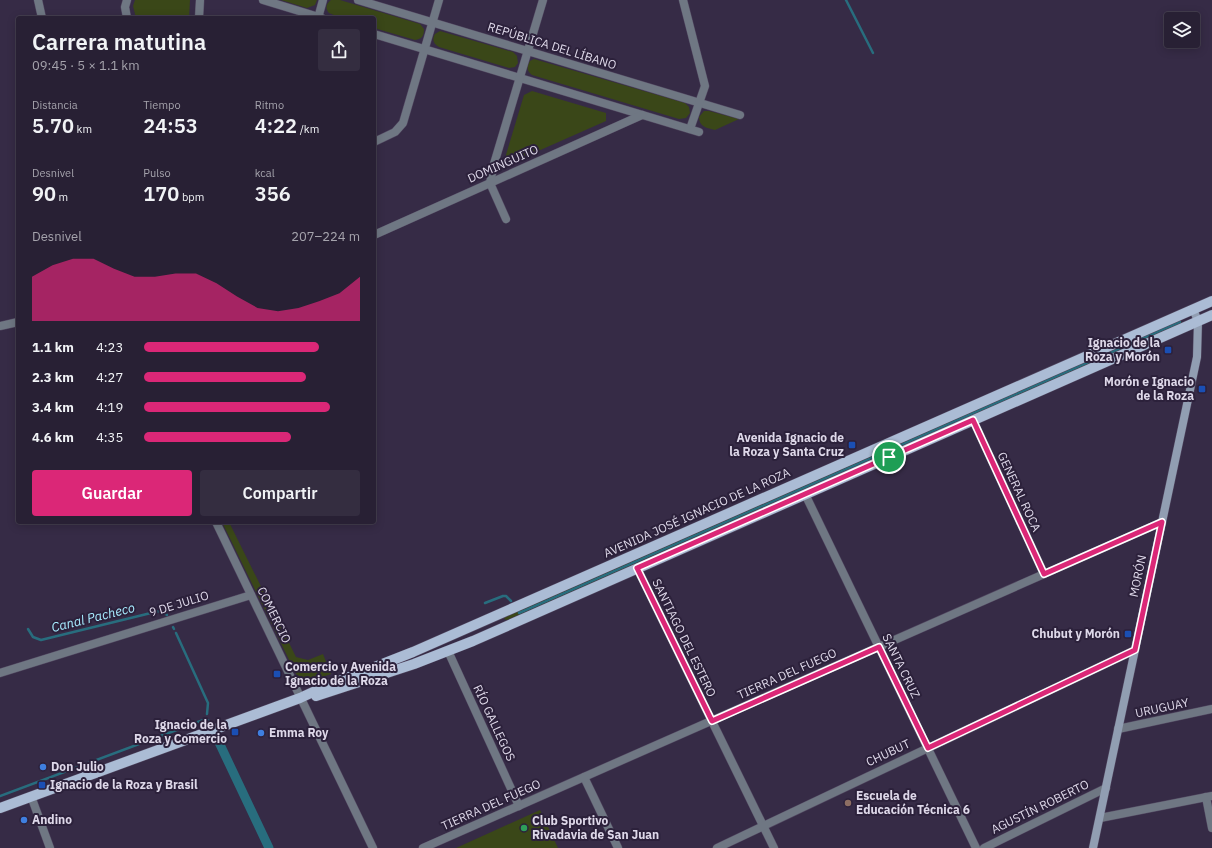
<!DOCTYPE html>
<html lang="es">
<head>
<meta charset="utf-8">
<style>
  :root { --surface:#282034; --page:#342d40; --text:#f1f3f6; --muted:#a5a3ac; --line:#443e4f; --accent:#db2777 }
  body { margin:0; font-family:"IBM Plex Sans",sans-serif; background:var(--page); color:var(--text); height:100vh; display:flex; flex-direction:column; font-size:15px; white-space:nowrap }
  * { box-sizing:border-box; margin:0 }
  p { font-size:13px; color:var(--muted) }
  .icon { flex:none; width:22px; height:22px; fill:none; stroke:currentColor; stroke-width:2; stroke-linecap:round; stroke-linejoin:round }
  .map { position:relative; flex:1; overflow:hidden }
  .drawer { position:absolute; left:16px; top:16px; width:360px; height:508px; display:flex; flex-direction:column; background:var(--surface); border-radius:4px; box-shadow:0 2px 10px #0003,0 0 0 1px var(--line) }
  .drawer>* { flex:none }
  .fabs { position:absolute; left:1164px; top:12px; display:grid; gap:8px }
  .fabs a { display:grid; place-items:center; width:36px; height:36px; border-radius:4px; background:var(--surface); box-shadow:0 2px 10px #0003,0 0 0 1px var(--line); font-size:20px }
  .pin { position:absolute; display:grid; place-items:center; width:34px; height:34px; color:#fff; margin:-17px; border:2px solid #fff; border-radius:50%; box-shadow:0 1px 4px #0007 }
  .round { display:grid; place-items:center; flex:none; width:42px; height:42px; border-radius:4px; background:var(--page) }
  .head { display:flex; align-items:center; justify-content:space-between; height:68px; padding:0 16px }
  h1 { font-size:22px; font-weight:600; line-height:30px }
  .metrics { display:grid; grid-template-columns:repeat(3,1fr); gap:6px; height:68px; padding:4px 16px }
  .metrics div { display:grid; align-content:center }
  .metrics b { font-size:20px; font-weight:600 }
  .metrics small { font-size:11px; font-weight:400 }
  .metrics p { font-size:11px }
  .chart { height:112px; padding:8px 16px }
  .chart p { display:flex; justify-content:space-between }
  .chart svg { width:100%; height:72px; margin-top:4px; fill:var(--accent); opacity:.7 }
  .button { display:flex; gap:8px; margin-top:auto; padding:8px 16px }
  .button a { flex:1; height:46px; border-radius:4px; background:var(--accent); color:#fff; font-size:16px; font-weight:600; line-height:46px; text-align:center }
  .button a+a { background:var(--page); color:var(--text) }
  ul { padding:0 16px; list-style:none; font-size:13px }
  li { display:grid; grid-template-columns:64px 48px 1fr; align-items:center; height:30px }
  li i { height:10px; border-radius:5px; background:var(--accent) }
  .map>svg:first-child { display:block }
  .green { fill:#3a4718 }
  .lines { fill:none; stroke-linecap:round; stroke-linejoin:round }
  .stream { stroke:#286d7e; stroke-width:2.5 }
  .canal { stroke:#286d7e; stroke-width:9 }
  .street-casing { stroke:#514760; stroke-width:9 }
  .secondary-casing { stroke:#514760; stroke-width:9 }
  .primary-casing { stroke:#514760; stroke-width:11 }
  .street { stroke:#6f7783; stroke-width:8 }
  .secondary { stroke:#919eb2; stroke-width:8 }
  .primary { stroke:#abbcd5; stroke-width:10 }
  .route-casing { stroke:#fff; stroke-width:8 }
  .route { stroke:#db2777; stroke-width:5 }
  .transit-dot { fill:#1a4fb4; stroke:#2c213b; stroke-width:1.5 }
  .shop-dot { fill:#3f7fe0; stroke:#2c213b; stroke-width:1.5 }
  .education-dot { fill:#8d6e63; stroke:#2c213b; stroke-width:1.5 }
  .leisure-dot { fill:#2e9e5b; stroke:#2c213b; stroke-width:1.5 }
  .labels { text-anchor:middle; stroke-width:4; stroke-linejoin:round; paint-order:stroke }
  .street-label { font-size:12px; fill:#ded8e9; stroke:#2c213b }
  .poi-label { font-size:12px; font-weight:bold; fill:#ded8e9; stroke:#2c213b; text-anchor:start }
  .water-label { font-size:13px; font-style:italic; fill:#a7ecff; stroke:#2c213b }
</style>
</head>
<body>
<div class="map">
<svg width="1212" height="848" viewBox="0 0 1212 848">
  <rect width="100%" height="100%" fill="#362b46"/>
  <g class="green">
    <path d="M135,0H190L189,18H136L133,6Z"/>
    <path d="M281,0H317L315,5L307,8Z"/>
    <path d="M340,0L420,24L424,29C424,36 422,39 415,40L374,28V18H341L329,13C325,8 326,4 331,0Z"/>
    <path d="M440,31L513,52L517,56L518,63L515,67L509,68L439,47C433,44 432,39 435,34Z"/>
    <path d="M534,59L685,103L689,107L690,113L686,118L679,119L532,75C527,71 526,67 530,61Z"/>
    <path d="M532,91L606,113V121L511,163L505,158L524,95Z"/>
    <path d="M704,111H709L739,119L715,130C707,128 699,127 699,117Z"/>
    <path d="M1180,320L1182,323L1179,325L507,620L504,619L506,616Z"/>
    <path d="M222,522H229L296,657L308,660L323,654L331,674C319,678 308,684 296,674Z"/>
    <path d="M540,810L558,848H456Z"/>
  </g>
  <g class="lines">
    <g class="stream">
      <path d="M846,0L873,53"/>
      <path d="M485,603L503,596H506L511,601"/>
      <path d="M519,612V613L1180,322"/>
      <path d="M173,627L174,629"/>
      <path d="M28,629L33,637L41,640L159,611L163,612L167,615"/>
      <path d="M176,633L208,703L207,714"/>
      <path d="M0,796L206,719L209,721"/>
    </g>
    <path class="canal" d="M216,736L269,848"/>
    <defs>
      <g id="street">
        <path d="M38,0L42,18"/>
        <path d="M127,0L125,7L127,18"/>
        <path d="M263,0L322,18"/>
        <path d="M358,0L740,115"/>
        <path d="M683,0L705,86L690,129"/>
        <path d="M199,18L200,0"/>
        <path d="M318,18L323,0"/>
        <path d="M374,34L699,132"/>
        <path d="M374,142L395,132L403,123L439,0"/>
        <path d="M506,219L490,183L494,164L543,0"/>
        <path d="M374,235L642,115"/>
        <path d="M0,326L18,322"/>
        <path d="M973,420L1044,574"/>
        <path d="M805,494L976,848"/>
        <path d="M216,522L373,848"/>
        <path d="M637,568L774,848"/>
        <path d="M448,651L519,806"/>
        <path d="M0,673L251,595"/>
        <path d="M1118,729L1212,709"/>
        <path d="M584,777L618,848"/>
        <path d="M31,796L50,848"/>
        <path d="M1206,797L1212,828"/>
        <path d="M1100,818L1212,796"/>
        <path d="M423,848L1162,522"/>
        <path d="M717,848L1135,650"/>
        <path d="M984,848L1106,788"/>
      </g>
      <path id="secondary" d="M1093,848L1197,357L1198,321L1193,309"/>
      <g id="primary">
        <path d="M316,696L414,664L473,641L1212,315"/>
        <path d="M0,808L300,698L324,687L413,652L1212,301"/>
      </g>
    </defs>
    <use href="#street" class="street-casing"/>
    <use href="#secondary" class="secondary-casing"/>
    <use href="#primary" class="primary-casing"/>
    <use href="#street" class="street"/>
    <use href="#secondary" class="secondary"/>
    <use href="#primary" class="primary"/>
  </g>
  <g class="lines">
    <defs>
      <path id="route" d="M973,420L1044,574L1162,522L1135,650L928,748L879,647L712,721L637,568Z"/>
    </defs>
    <use href="#route" class="route-casing"/>
    <use href="#route" class="route"/>
  </g>
  <g class="transit-dot">
    <rect x="1164" y="346" width="8" height="8" rx="2"/>
    <rect x="1198" y="385" width="8" height="8" rx="2"/>
    <rect x="848" y="441" width="8" height="8" rx="2"/>
    <rect x="1124" y="630" width="8" height="8" rx="2"/>
    <rect x="273" y="670" width="8" height="8" rx="2"/>
    <rect x="231" y="728" width="8" height="8" rx="2"/>
    <rect x="38" y="781" width="8" height="8" rx="2"/>
  </g>
  <g class="shop-dot">
    <circle cx="261" cy="733" r="4"/>
    <circle cx="43" cy="767" r="4"/>
    <circle cx="24" cy="820" r="4"/>
  </g>
  <circle class="education-dot" cx="848" cy="803" r="4"/>
  <circle class="leisure-dot" cx="524" cy="828" r="4"/>
  <g class="labels">
    <g class="street-label">
      <text transform="translate(552 46) rotate(17)" y="4">REPÚBLICA DEL LÍBANO</text>
      <text transform="translate(503 164) rotate(-24)" y="4">DOMINGUITO</text>
      <text transform="translate(1019 492) rotate(65)" y="4">GENERAL ROCA</text>
      <text transform="translate(697 513) rotate(-24)" y="4">AVENIDA JOSÉ IGNACIO DE LA ROZA</text>
      <text transform="translate(1138 576) rotate(-78)" y="4">MORÓN</text>
      <text transform="translate(179 604) rotate(-17)" y="4">9 DE JULIO</text>
      <text transform="translate(274 615) rotate(64)" y="4">COMERCIO</text>
      <text transform="translate(684 638) rotate(64)" y="4">SANTIAGO DEL ESTERO</text>
      <text transform="translate(901 666) rotate(64)" y="4">SANTA CRUZ</text>
      <text transform="translate(787 674) rotate(-24)" y="4">TIERRA DEL FUEGO</text>
      <text transform="translate(1162 708) rotate(-12)" y="4">URUGUAY</text>
      <text transform="translate(494 723) rotate(65)" y="4">RÍO GALLEGOS</text>
      <text transform="translate(888 753) rotate(-25)" y="4">CHUBUT</text>
      <text transform="translate(491 805) rotate(-24)" y="4">TIERRA DEL FUEGO</text>
      <text transform="translate(1040 807) rotate(-26)" y="4">AGUSTÍN ROBERTO</text>
    </g>
    <g class="poi-label">
      <text x="1160" y="347" text-anchor="end">Ignacio de la<tspan x="1160" dy="14">Roza y Morón</tspan></text>
      <text x="1194" y="386" text-anchor="end">Morón e Ignacio<tspan x="1194" dy="14">de la Roza</tspan></text>
      <text x="844" y="442" text-anchor="end">Avenida Ignacio de<tspan x="844" dy="14">la Roza y Santa Cruz</tspan></text>
      <text x="1120" y="638" text-anchor="end">Chubut y Morón</text>
      <text x="285" y="671">Comercio y Avenida<tspan x="285" dy="14">Ignacio de la Roza</tspan></text>
      <text x="227" y="729" text-anchor="end">Ignacio de la<tspan x="227" dy="14">Roza y Comercio</tspan></text>
      <text x="269" y="737">Emma Roy</text>
      <text x="51" y="771">Don Julio</text>
      <text x="50" y="789">Ignacio de la Roza y Brasil</text>
      <text x="856" y="800">Escuela de<tspan x="856" dy="14">Educación Técnica 6</tspan></text>
      <text x="32" y="824">Andino</text>
      <text x="532" y="825">Club Sportivo<tspan x="532" dy="14">Rivadavia de San Juan</tspan></text>
    </g>
    <g class="water-label">
      <text transform="translate(93 617) rotate(-14)" y="5">Canal Pacheco</text>
    </g>
  </g>
</svg>
<div class="fabs">
<a><svg class="icon" aria-label="layers" viewBox="0 0 24 24"><path d="M12 4l9 5-9 5-9-5zM3 14l9 5 9-5"/></svg></a>
</div>
<div class="pin" style="left:889px;top:457px;background:#1e9e55"><svg class="icon" aria-label="arrive" viewBox="0 0 24 24"><path d="M6 21V4h12l-3 4 3 4H6"/></svg></div>
<section class="drawer">
<div class="head"><div><h1>Carrera matutina</h1><p>09:45 · 5 × 1.1 km</p></div><a class="round"><svg class="icon" aria-label="share" viewBox="0 0 24 24"><path d="M12 15V3M7 8l5-5 5 5M5 13v7h14v-7"/></svg></a></div>
<div class="metrics">
<div><p>Distancia</p><b>5.70<small> km</small></b></div>
<div><p>Tiempo</p><b>24:53</b></div>
<div><p>Ritmo</p><b>4:22<small> /km</small></b></div>
</div>
<div class="metrics">
<div><p>Desnivel</p><b>90<small> m</small></b></div>
<div><p>Pulso</p><b>170<small> bpm</small></b></div>
<div><p>kcal</p><b>356</b></div>
</div>
<div class="chart"><p><span>Desnivel</span>207–224 m</p>
<svg viewBox="0 0 160 44" preserveAspectRatio="none"><path d="M0 44V17L10 10L20 6L30 6L40 12L50 17L60 17L70 15L80 15L90 21L100 29L110 36L120 38L130 36L140 32L150 27L160 17V44z"/></svg>
</div>
<ul>
<li><b>1.1 km</b>4:23<i style="width:81%"></i></li>
<li><b>2.3 km</b>4:27<i style="width:75%"></i></li>
<li><b>3.4 km</b>4:19<i style="width:86%"></i></li>
<li><b>4.6 km</b>4:35<i style="width:68%"></i></li>
</ul>
<div class="button"><a>Guardar</a><a>Compartir</a></div>
</section>
</div>
</body>
</html>
